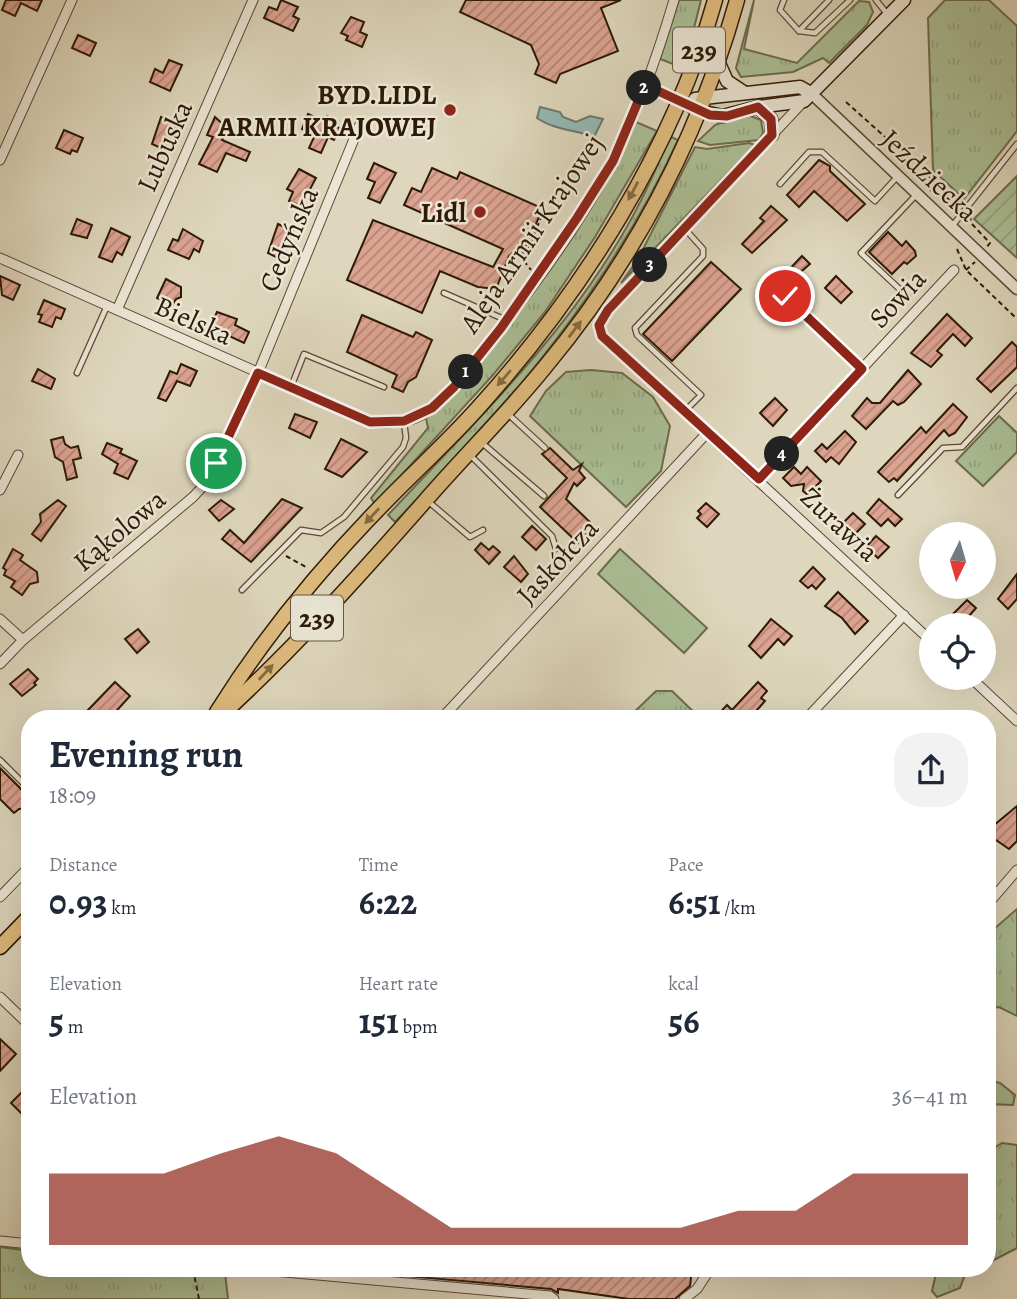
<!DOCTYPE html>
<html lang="en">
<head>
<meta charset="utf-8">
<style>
  :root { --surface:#fff; --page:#f2f2f3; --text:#1f2937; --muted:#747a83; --accent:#8f2418 }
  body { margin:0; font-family:Alegreya,serif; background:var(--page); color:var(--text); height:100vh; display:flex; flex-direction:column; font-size:26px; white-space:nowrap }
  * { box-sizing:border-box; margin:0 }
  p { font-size:23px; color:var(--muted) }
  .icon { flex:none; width:38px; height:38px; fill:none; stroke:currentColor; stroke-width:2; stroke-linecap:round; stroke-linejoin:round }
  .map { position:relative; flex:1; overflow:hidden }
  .panel { position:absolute; left:21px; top:710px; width:975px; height:567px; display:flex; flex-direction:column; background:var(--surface); border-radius:28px; box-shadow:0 7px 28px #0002 }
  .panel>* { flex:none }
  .needle { width:46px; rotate:185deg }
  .buttons { position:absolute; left:919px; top:522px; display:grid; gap:14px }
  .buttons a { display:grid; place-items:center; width:77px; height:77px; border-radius:50%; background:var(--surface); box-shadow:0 7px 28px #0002; font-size:35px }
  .pin { position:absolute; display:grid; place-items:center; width:60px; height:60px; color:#fff; margin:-30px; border:4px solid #fff; border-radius:50%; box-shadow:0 2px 7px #0007 }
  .km { position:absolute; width:35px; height:35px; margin:-18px; border-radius:50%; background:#222; color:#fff; font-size:19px; line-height:35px; text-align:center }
  .round { display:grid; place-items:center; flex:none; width:74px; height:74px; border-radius:28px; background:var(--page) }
  .headline { display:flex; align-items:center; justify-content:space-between; height:119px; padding:0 28px }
  h1 { font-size:38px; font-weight:700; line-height:52px }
  .figures { display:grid; grid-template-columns:repeat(3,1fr); gap:10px; height:119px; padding:7px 28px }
  .figures div { display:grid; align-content:center }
  .figures b { font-size:35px; font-weight:700 }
  .figures small { font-size:19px; font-weight:400 }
  .figures p { font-size:19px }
  .chart { height:196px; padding:14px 28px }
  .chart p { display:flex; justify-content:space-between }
  .chart svg { width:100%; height:126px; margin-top:7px; fill:var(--accent); opacity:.7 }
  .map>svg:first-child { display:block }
  .grass { fill:url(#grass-tufts); stroke:#6c6c4e; stroke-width:2 }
  .park { fill:#abbf96; stroke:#6c6c4e; stroke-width:2 }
  .garden { fill:url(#garden-furrows); stroke:#6c6c4e; stroke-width:2 }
  .water { fill:#94b9b5; stroke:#6b796f; stroke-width:2 }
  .building { fill:url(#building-hatch); stroke:#2e1a06; stroke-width:2 }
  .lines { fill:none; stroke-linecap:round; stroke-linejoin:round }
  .service-casing { stroke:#5a4934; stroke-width:7 }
  .minor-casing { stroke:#5a4934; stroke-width:11 }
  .tertiary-casing { stroke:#5a4934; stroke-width:13 }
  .secondary-casing { stroke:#2e1a06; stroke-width:15 }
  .primary-casing { stroke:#2e1a06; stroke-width:17 }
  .path { stroke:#2e1a06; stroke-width:2; stroke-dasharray:5 3.5; stroke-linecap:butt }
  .service { stroke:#eae5d4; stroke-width:4.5 }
  .minor { stroke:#eae5d4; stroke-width:9 }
  .tertiary { stroke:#eae5d4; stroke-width:10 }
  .secondary { stroke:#eae5d4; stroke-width:12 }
  .primary { stroke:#dfbc7e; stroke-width:14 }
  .oneway { fill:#866b42 }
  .route-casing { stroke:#fff; stroke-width:14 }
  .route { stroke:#8f2418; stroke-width:9 }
  .poi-dot { fill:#8f2418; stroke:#eae5d4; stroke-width:2.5 }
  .labels { text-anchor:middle; stroke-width:5; stroke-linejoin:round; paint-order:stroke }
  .shield { fill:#eae5d4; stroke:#665744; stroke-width:2 }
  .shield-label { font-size:26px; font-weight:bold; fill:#2e1a06 }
  .poi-label { font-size:28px; font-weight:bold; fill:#2e1a06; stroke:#eae5d4; text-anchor:end }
  .street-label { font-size:28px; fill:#2e1a06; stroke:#eae5d4 }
</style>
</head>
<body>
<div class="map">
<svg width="1017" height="1299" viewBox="0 0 1017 1299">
  <defs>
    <pattern id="grass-tufts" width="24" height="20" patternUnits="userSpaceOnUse" patternTransform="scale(1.75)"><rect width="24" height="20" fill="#abbf96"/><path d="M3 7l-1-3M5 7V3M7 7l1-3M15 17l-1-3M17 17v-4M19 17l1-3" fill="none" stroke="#93a480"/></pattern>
    <pattern id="garden-furrows" width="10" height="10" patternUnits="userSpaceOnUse" patternTransform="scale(1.75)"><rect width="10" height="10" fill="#abbf96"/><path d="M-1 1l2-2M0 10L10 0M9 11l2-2" fill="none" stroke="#93a480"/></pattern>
    <pattern id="building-hatch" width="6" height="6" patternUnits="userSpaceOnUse" patternTransform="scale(1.75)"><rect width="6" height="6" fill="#dca391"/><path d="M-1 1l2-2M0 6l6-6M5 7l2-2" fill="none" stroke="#b38474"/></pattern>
  </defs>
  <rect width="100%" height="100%" fill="#ded7bd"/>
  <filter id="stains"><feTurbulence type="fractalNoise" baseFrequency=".00286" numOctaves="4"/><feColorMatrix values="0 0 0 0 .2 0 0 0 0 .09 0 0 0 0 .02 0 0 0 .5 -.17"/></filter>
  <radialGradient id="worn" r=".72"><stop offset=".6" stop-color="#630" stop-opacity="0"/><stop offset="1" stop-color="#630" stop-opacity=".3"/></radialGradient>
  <g class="grass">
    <path d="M679,0H701L692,36L686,35L690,44L683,68L660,59Z"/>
    <path d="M754,0L744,49L797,63L859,1L869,2L873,12L867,25L829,63L823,58L793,72L741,77L736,68Z"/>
    <path d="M945,0H989L1017,26V131L964,199L933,170L928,18Z"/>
    <path d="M745,114L761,120L763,133L759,140L710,145L698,141L715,125Z"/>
    <path d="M636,122L657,131L595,237L545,312L493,375L375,504L371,498L428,428L426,418C465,386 495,345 524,305C568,246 606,189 636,122Z"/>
    <path d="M669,136L678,140C609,290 509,404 395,522L388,515C497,398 613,291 669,136Z"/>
    <path d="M749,143L755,145L621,283L638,259L695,147L707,149Z"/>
    <path d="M591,370L622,373L653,397L670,426L661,471L626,507L530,416L546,391L566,372Z"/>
    <path d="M999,416L1017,433V452L983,486L956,461Z"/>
    <path d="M656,691H672L701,719H627Z"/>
    <path d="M1017,909V1016L999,1007L987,1009V944L994,929Z"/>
    <path d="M987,1080L1000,1083L1015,1095L1013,1105L987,1104Z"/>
    <path d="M1002,1143L1017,1145V1248L988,1263L987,1152Z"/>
    <path d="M0,1247L30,1251V1269H187L225,1273L228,1299H0Z"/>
    <path d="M937,1269H967L960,1288L937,1297L932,1291Z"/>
  </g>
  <path class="park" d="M620,549L707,628L684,653L598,574Z"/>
  <path class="garden" d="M1017,176V258L974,219Z"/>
  <path class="water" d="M540,107L560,112L563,117L576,122L590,116L603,119L594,137C576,130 554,130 537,118Z"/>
  <g class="building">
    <path d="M6,0H42L37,11L21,3L15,16L2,10Z"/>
    <path d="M281,0L298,7L293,16L299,19L293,31L264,18L269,7L277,10Z"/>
    <path d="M466,0H621L601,8L618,51L560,74L556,83L535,74L539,64L531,45L460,12Z"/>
    <path d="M351,17L364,22L360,32L367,35L362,47L346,40L348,36L341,33Z"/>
    <path d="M78,35L96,43L90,56L72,48Z"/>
    <path d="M169,60L182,65L170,91L150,82L155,69L163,73Z"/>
    <path d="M308,114L325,122L327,116L338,121L336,127L340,128L334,140L328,137L321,153L309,148L315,135L302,129Z"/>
    <path d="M161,117L177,124L163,149L152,144Z"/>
    <path d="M215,117L227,128L222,140L250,152L246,161L226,153L217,172L199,164L213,137L207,135Z"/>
    <path d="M64,130L83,138L77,152L72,150L70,154L56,148Z"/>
    <path d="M819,160L830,166V171L865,204L847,221L814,191L799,207L787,195Z"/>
    <path d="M374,163L396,173L380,203L368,198L375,182L367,179Z"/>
    <path d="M432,168L457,179L460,172L537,206L540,215L521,257L513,253L509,256L496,289L478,287L440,271L422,313L347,280L373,220L493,267L503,249L404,205L412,188L421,192Z"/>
    <path d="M299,169L316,178L301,206L289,201L293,192L287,189Z"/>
    <path d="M771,206L787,220L752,253L742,244L764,221L760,218Z"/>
    <path d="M77,219L92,225L87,238L71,234Z"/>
    <path d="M278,224L293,231L278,258L268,253Z"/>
    <path d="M111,228L130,237L122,255L117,252L112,262L99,257Z"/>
    <path d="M183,229L203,241L199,252L194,249L189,259L168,250L173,239L178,241Z"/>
    <path d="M888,232L902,246L906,241L915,251L916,256L907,264L904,262L892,274L869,252Z"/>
    <path d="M802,256L810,264L788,283L782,277Z"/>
    <path d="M711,262L741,289L672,361L643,334Z"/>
    <path d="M0,276L20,285L13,300L2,295Z"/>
    <path d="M836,276L852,292L841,303L825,288Z"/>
    <path d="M166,279L181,287V297L176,299L173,305L157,298Z"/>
    <path d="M44,300L65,309L61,319L56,317L52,327L39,322L42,315L38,314Z"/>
    <path d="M217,312L237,319L235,325L249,332L244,343L210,327Z"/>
    <path d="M947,314L972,338L965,346L953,334L937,351L942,355L931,367L911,353Z"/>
    <path d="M362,315L413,337L416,332L432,340L416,377L408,382L403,392L392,387L397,375L347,352Z"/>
    <path d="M1012,342L1017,347V367L991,392L977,379Z"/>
    <path d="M181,364L197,371L190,386L177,381L166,401L158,398L170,371L177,374Z"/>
    <path d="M38,369L55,379L51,389L32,381Z"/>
    <path d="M908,370L921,384L904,402L898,405L893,401L866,429L852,416L867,398L872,403H880Z"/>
    <path d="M775,398L787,410L773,426L760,413Z"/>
    <path d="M953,404L967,417L955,433L949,436L944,430L897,481L894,478L889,482L878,472L921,427L926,433Z"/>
    <path d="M295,414L317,422L310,438L289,428Z"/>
    <path d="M845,431L856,442L839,464L831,457L826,462L815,451L822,444L827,449Z"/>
    <path d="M63,437L65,444L71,448L78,446L81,458L73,460L77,477L67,480L63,462L55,457L51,440Z"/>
    <path d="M341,439L367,452L342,477L325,469Z"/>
    <path d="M107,443L122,449L120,453L137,461L128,479L114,473L118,464L102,454Z"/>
    <path d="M550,448L573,470L582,464L579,471L585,478L577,486L574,483L566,499L594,526L578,543L540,507L567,478L542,454Z"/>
    <path d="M794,467L801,474L807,467L821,481L808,495L803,491L804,484L791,486L783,478Z"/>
    <path d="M282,499L302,508L251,562L222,539L230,530L244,543Z"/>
    <path d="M879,499L902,519L895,526L888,519L881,526L867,513Z"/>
    <path d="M58,500L66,506L41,541L32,534L41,522L40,514Z"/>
    <path d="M221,500L234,509L219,521L209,510Z"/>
    <path d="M706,503L719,514L707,527L697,518L701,514L698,511Z"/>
    <path d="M853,513L865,524L854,535L842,524Z"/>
    <path d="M532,526L546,539L536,550L522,537Z"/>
    <path d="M876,536L889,547L878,558L866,547Z"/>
    <path d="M481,543L489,550L493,546L500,552L489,564L475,550Z"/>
    <path d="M13,549L23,555L20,560L37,572L38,582L30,584L22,595L11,587L15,581L4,575L6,570L3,568Z"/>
    <path d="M514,556L528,574L521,582L504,567Z"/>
    <path d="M813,567L825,579L816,589L812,585L808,588L800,581Z"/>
    <path d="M1017,574V599L1008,609L998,599Z"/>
    <path d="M838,592L868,621L855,634L842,618L825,606Z"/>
    <path d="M967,600L976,608L961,625H942Z"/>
    <path d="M771,619L792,636L784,645L778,639L761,658L749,646Z"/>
    <path d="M138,629L149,642L137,653L125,639Z"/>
    <path d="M28,669L38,679L34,683L36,685L22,696L10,684Z"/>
    <path d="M115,682L130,696L109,719H98L88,710Z"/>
    <path d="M758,682L767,691L761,698L765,701L749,719H714L727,705L732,710Z"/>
    <path d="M0,768L30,798V808L19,809L14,813L0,799Z"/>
    <path d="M1017,806V841L1009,849L996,840L987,850V831Z"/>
    <path d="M0,1039L16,1054L0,1071Z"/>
    <path d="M21,1093L30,1103V1122L11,1103Z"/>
    <path d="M398,1269H692L690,1286L675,1299H629L558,1289V1293L551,1289L395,1275Z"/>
  </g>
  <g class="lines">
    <defs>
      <g id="service">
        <path d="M784,0L780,10L799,31L815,33L850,0"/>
        <path d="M876,0L888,15"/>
        <path d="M799,31L829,0"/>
        <path d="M780,184L809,152H822L875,201L898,176"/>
        <path d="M953,225L1017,144"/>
        <path d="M444,293L506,320"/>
        <path d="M785,296L861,368"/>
        <path d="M907,296L861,253L917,194"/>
        <path d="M77,373L107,306"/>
        <path d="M291,387L304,354L384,387"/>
        <path d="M684,412L701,395L637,335L635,328L703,256V249L685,229"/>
        <path d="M507,413L545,448"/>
        <path d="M481,442L544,496"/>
        <path d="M470,455L552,536L556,549"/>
        <path d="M898,495L943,448L962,447L1017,388"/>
        <path d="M429,502L470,537L483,530"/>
        <path d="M242,590L301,530L321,533L344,517L403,447L406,438L404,422"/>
        <path d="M0,760L30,790"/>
        <path d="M392,1271L393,1269"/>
      </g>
      <g id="minor">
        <path d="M645,85L680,99"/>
        <path d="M804,101L608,310L599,325L602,336L931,641"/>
        <path d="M0,160L72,0"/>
        <path d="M0,258L370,422C388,424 406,424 422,415C449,399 468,369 487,345C533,288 580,225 613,160C639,110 658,54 674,0"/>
        <path d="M117,310L253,0"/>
        <path d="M759,479L954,270"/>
        <path d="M0,490L18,455"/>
        <path d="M0,619L23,640"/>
        <path d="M0,664L23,640L193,497L207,482L258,373L361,122"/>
        <path d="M970,677L1017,721"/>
        <path d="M441,719L707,433"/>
        <path d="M806,719L904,615"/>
        <path d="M0,897L30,866"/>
        <path d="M987,905L1017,870"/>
        <path d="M0,997L30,1026"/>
        <path d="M0,1241L30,1244"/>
        <path d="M252,1269L550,1296L554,1299"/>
        <path d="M684,1299L697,1289L710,1269"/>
      </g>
      <path id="tertiary" d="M812,94L1017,289"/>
      <g id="secondary">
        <path d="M718,61L727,81L745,93"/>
        <path d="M680,99L699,111L723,116L758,107L804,101L904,0"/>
        <path d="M695,99L800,87L812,94"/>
        <path d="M758,107L771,119L772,135"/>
      </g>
      <g id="primary">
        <path d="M217,712C267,632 330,557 396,491C424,463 452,437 478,408C582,293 673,150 715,0"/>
        <path d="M217,719C291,652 359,576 425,501C464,456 507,414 545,367C635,259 699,136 737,0"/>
        <path d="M0,947L30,916"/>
      </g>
    </defs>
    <use href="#service" class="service-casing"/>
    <use href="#minor" class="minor-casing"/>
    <use href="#tertiary" class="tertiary-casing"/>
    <use href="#secondary" class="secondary-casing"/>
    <use href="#primary" class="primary-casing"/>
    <g class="path">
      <path d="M846,102L932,179"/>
      <path d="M930,190L959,204"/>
      <path d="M970,216L971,223L990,243L987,247"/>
      <path d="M957,249L966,270L1017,319"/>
      <path d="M512,259L513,255L524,260L544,210H539"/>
      <path d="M524,261L531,270"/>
      <path d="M966,270L975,262"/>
      <path d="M286,556L306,567"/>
      <path d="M193,1269L199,1299"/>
    </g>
    <use href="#service" class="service"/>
    <use href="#minor" class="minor"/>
    <use href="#tertiary" class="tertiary"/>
    <use href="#secondary" class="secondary"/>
    <use href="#primary" class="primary"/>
  </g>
  <defs><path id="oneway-solid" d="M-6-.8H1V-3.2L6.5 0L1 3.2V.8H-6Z" transform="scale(1.75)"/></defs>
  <g class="oneway">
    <use href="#oneway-solid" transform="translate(633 191) rotate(118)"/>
    <use href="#oneway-solid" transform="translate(575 329) rotate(-53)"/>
    <use href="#oneway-solid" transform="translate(504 378) rotate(131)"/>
    <use href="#oneway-solid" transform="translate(372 516) rotate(133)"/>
    <use href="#oneway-solid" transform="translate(266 672) rotate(-47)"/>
  </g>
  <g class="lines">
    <defs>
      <path id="route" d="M216,463L258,373L370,422L404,421L432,408L454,387L501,328L577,218L613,161L645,85L710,115L727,116L758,107L771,119L772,135L608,310L599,325L602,336L759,479L862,369L785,296"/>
    </defs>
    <use href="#route" class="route-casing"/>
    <use href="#route" class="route"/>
  </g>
  <g class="poi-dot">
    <circle cx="450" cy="110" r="7"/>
    <circle cx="480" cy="212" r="7"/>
  </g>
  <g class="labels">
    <g class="shield">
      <rect x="673" y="27.5" width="52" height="45" rx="5"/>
      <rect x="291" y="595.5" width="52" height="45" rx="5"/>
    </g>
    <g class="shield-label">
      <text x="699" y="59">239</text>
      <text x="317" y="627">239</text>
    </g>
    <g class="poi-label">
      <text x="436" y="104">BYD.LIDL<tspan x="436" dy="32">ARMII KRAJOWEJ</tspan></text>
      <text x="466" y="222">Lidl</text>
    </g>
    <g class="street-label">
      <text transform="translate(164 146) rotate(-66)" y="10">Lubuska</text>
      <text transform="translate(930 175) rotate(43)" y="10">Jeździecka</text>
      <text transform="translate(531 233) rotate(-56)" y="10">Aleja Armii Krajowej</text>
      <text transform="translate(288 239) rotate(-67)" y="10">Cedyńska</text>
      <text transform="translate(897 298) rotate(-47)" y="10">Sowia</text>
      <text transform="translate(194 320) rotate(24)" y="10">Bielska</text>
      <text transform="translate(840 524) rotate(43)" y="10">Żurawia</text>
      <text transform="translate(119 530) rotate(-40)" y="10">Kąkolowa</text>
      <text transform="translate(557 561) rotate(-47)" y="10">Jaskółcza</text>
    </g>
  </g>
  <rect width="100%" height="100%" filter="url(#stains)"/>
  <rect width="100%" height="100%" fill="url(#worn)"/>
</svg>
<div class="buttons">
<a><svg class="needle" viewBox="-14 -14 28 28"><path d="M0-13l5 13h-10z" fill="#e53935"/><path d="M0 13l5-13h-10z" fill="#747a83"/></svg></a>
<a><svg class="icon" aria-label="locate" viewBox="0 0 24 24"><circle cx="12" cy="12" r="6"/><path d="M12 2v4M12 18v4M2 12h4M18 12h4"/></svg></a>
</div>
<div class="pin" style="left:216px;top:463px;background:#1e9e55"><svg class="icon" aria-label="arrive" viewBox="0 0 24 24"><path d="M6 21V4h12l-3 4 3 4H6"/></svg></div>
<div class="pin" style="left:785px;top:296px;background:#d93025"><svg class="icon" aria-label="check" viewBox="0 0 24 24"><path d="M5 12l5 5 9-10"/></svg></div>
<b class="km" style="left:466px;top:372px">1</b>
<b class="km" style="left:644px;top:88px">2</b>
<b class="km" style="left:650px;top:265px">3</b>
<b class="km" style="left:782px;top:454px">4</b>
<section class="panel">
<div class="headline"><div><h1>Evening run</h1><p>18:09</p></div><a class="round"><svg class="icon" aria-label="share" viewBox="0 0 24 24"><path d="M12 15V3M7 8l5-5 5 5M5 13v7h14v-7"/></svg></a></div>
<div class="figures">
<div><p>Distance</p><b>0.93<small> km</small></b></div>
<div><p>Time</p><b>6:22</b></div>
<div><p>Pace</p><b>6:51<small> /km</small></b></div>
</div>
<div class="figures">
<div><p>Elevation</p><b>5<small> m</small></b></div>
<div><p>Heart rate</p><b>151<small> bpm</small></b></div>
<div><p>kcal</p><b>56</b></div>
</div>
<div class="chart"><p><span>Elevation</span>36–41 m</p>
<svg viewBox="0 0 160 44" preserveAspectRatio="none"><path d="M0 44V19L10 19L20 19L30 12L40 6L50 12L60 25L70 38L80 38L90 38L100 38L110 38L120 32L130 32L140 19L150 19L160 19V44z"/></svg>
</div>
</section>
</div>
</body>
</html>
